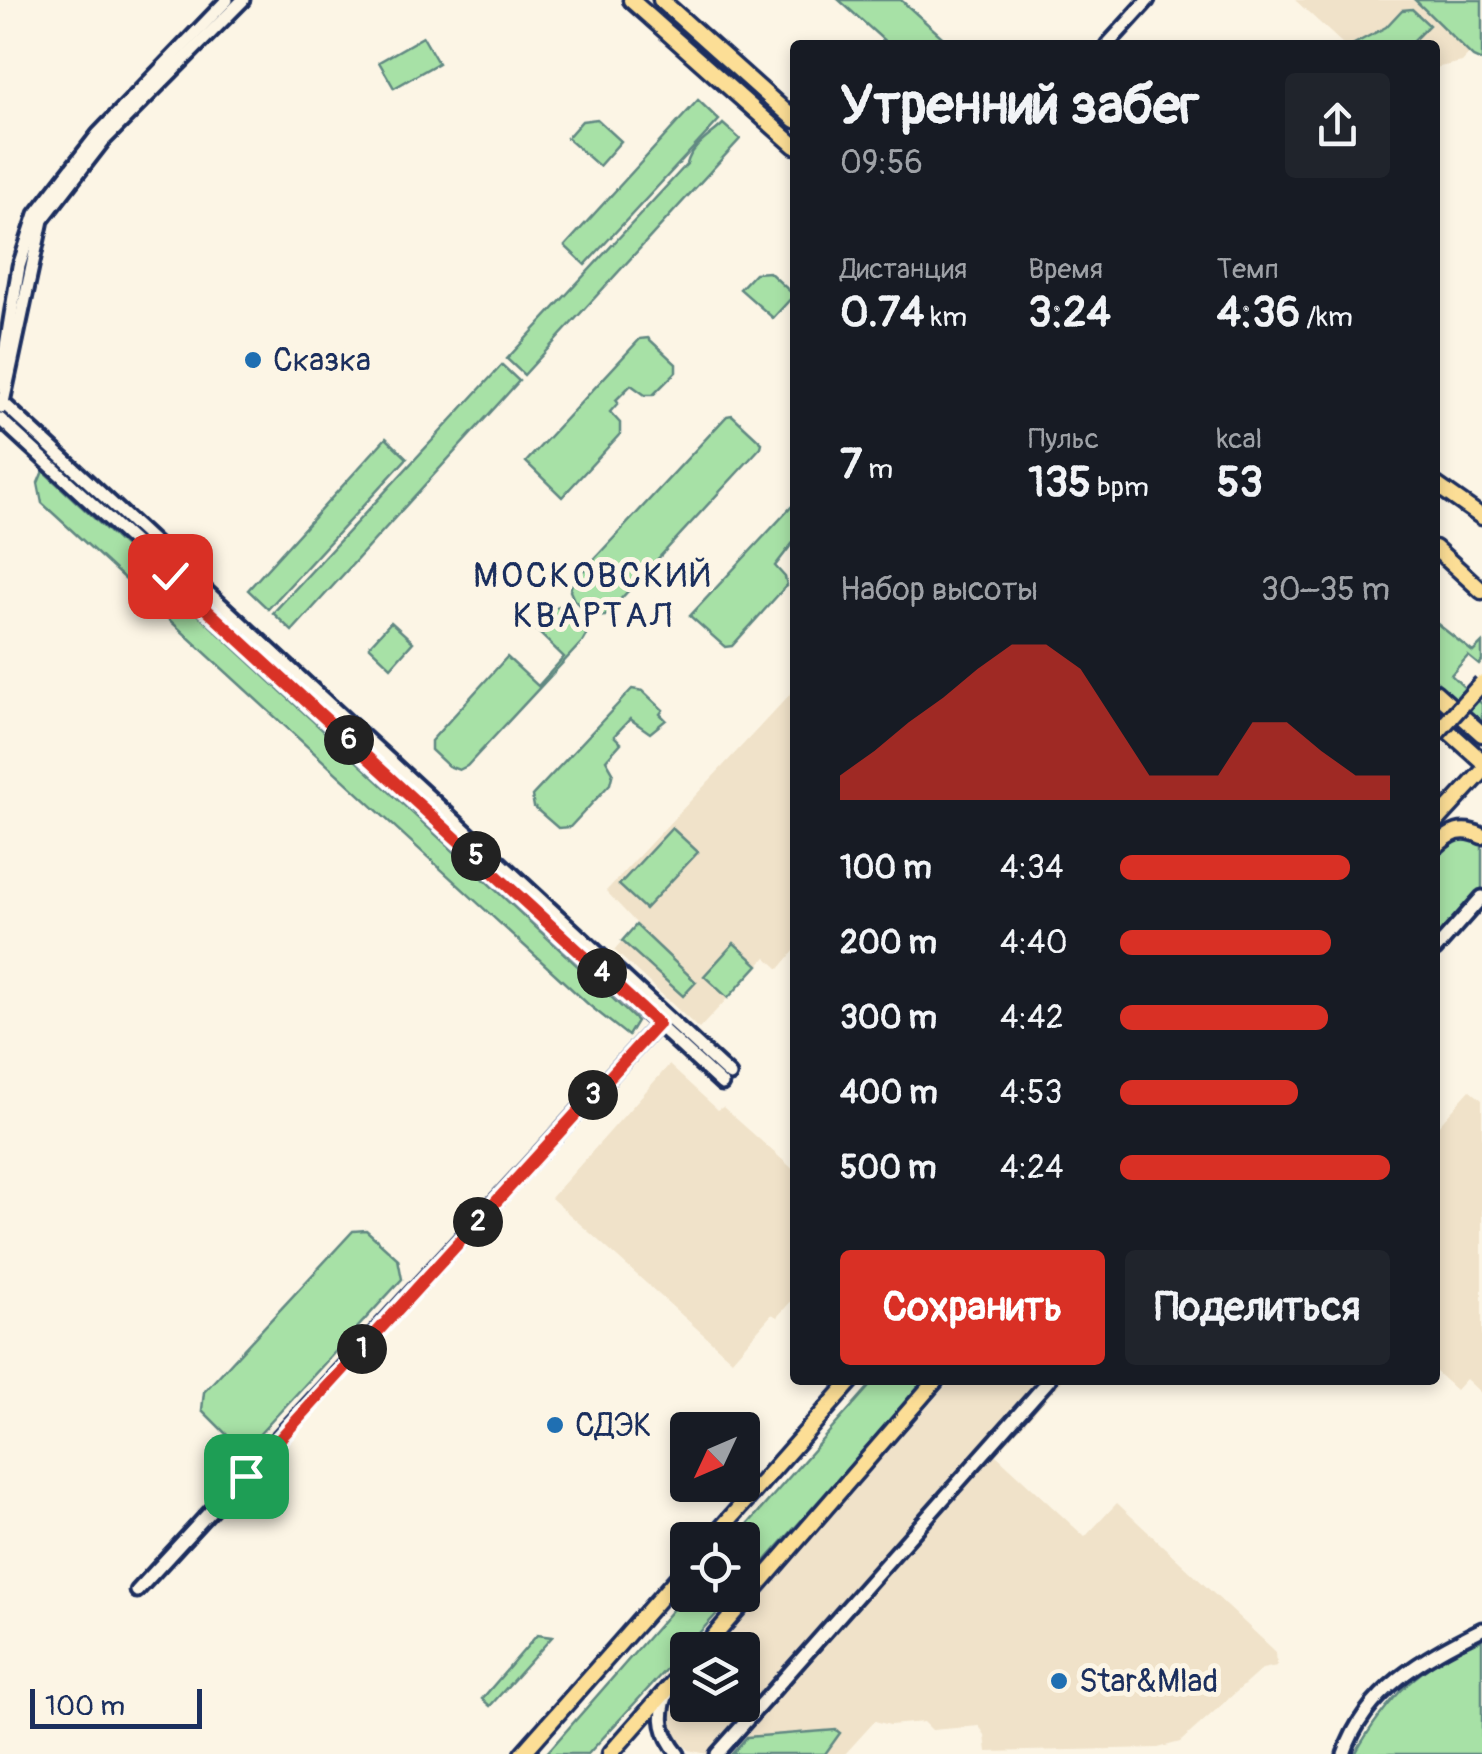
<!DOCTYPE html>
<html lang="ru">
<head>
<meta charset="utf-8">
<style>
  :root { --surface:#171b24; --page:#20242c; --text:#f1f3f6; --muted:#9ea1a6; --accent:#d93025 }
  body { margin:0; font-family:Pangolin,sans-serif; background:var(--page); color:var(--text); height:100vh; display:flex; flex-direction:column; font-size:38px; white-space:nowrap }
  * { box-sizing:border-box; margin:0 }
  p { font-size:32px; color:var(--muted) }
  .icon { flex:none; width:55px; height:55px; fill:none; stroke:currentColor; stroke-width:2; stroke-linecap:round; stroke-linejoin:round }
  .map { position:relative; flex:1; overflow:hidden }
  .details { position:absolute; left:790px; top:40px; width:650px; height:1345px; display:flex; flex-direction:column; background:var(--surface); border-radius:10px; box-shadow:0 5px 15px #0003 }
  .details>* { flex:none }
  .needle { width:65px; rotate:226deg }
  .fabs { position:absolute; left:670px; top:1412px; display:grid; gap:20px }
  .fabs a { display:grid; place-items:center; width:90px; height:90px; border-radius:10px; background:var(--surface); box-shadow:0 5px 15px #0003; font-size:50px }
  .scale { position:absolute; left:30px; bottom:25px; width:172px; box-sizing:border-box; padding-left:10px; border:5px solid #1b2f5e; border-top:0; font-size:28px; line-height:35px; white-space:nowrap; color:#1b2f5e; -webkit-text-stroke:8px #fcf5e5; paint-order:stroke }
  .pin { position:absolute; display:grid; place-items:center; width:85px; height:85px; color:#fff; margin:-42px; border-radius:20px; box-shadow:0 5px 15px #0006 }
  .km { position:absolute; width:50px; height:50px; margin:-25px; border-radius:50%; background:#222; color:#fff; font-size:28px; line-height:50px; text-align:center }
  .round { display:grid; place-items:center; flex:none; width:105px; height:105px; border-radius:10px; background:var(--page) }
  .summary { display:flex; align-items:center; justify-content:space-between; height:170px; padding:0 50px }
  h1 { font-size:55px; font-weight:700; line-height:75px }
  .metrics { display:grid; grid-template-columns:repeat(3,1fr); gap:15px; height:170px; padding:10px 50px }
  .metrics div { display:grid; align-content:center }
  .metrics b { font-size:42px; font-weight:700 }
  .metrics small { font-size:28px; font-weight:400 }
  .metrics p { font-size:28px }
  .chart { height:280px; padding:20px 50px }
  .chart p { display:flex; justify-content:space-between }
  .chart svg { width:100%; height:180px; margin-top:10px; fill:var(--accent); opacity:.7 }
  .cta { display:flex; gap:20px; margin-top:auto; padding:20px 50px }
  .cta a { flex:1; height:115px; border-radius:10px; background:var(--accent); color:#fff; font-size:40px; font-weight:700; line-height:115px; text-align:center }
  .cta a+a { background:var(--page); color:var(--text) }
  ul { padding:0 50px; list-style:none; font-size:32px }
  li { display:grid; grid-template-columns:160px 120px 1fr; align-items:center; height:75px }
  li i { height:25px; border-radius:12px; background:var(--accent) }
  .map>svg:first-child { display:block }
  .built { fill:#f0e2c9 }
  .green { fill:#a7e1a6; stroke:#618882; stroke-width:2.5 }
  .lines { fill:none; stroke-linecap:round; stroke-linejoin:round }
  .minor-casing { stroke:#1b2f5e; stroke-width:19 }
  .major-casing { stroke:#1b2f5e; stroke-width:21 }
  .minor { stroke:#fcf5e5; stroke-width:11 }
  .major { stroke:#fcde96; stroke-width:14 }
  .major-bridge-casing { stroke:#1b2f5e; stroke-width:21; stroke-linecap:butt }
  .major-bridge { stroke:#fcde96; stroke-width:14 }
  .route-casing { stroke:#fff; stroke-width:20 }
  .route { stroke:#d93025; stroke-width:12 }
  .poi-dot { fill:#1f6fb2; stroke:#fcf5e5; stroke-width:4 }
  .labels { text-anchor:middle; stroke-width:10; stroke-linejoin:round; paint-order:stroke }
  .poi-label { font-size:32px; fill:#1b2f5e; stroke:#fcf5e5; text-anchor:start }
  .neighbourhood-label { font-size:35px; letter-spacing:2.5px; fill:#1b2f5e; stroke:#fcf5e5 }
</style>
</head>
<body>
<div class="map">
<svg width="1482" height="1754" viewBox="0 0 1482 1754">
  <rect width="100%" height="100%" fill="#fcf5e5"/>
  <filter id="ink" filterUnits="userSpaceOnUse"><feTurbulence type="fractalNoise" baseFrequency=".01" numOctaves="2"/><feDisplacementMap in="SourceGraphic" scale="20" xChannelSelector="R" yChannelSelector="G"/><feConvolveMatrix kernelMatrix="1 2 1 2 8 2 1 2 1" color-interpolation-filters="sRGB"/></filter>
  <g filter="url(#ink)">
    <g class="built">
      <path d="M1295,0H1482L1472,51L1462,62L1435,68V45H1344Z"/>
      <path d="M795,689V950L779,969L766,957L699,1029L614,950L637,924L606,891Z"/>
      <path d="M669,1065L718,1110L723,1107L795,1171V1297L777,1317L772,1314L732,1360L551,1198Z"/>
      <path d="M1470,1090L1482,1100V1394L1466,1379L1456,1390L1435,1371V1129Z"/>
      <path d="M951,1380H1063L996,1455L1085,1537L1117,1503L1276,1652L1277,1666L1262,1669L1180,1742L1158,1748L987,1752L985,1735L979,1726L932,1730L924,1722L890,1725L875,1721L845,1754H707L689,1750L663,1725L665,1704L687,1678L688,1705H742V1650H711Z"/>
    </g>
    <g class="green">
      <path d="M839,0H901L951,45H889Z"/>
      <path d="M1415,0H1482V61L1473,57Z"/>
      <path d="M1412,9L1429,25L1414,40L1419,45H1352L1386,27L1402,10Z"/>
      <path d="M423,37L438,63L394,88L379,62Z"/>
      <path d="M698,100L719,120L585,265L565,246Z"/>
      <path d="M597,119L621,141L599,166L567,138L582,121Z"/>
      <path d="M723,124L740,139L524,375L507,359L687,164C691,146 711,136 723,124Z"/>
      <path d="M769,272L794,295L773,318L740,289L755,273Z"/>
      <path d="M648,338L676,364V372L653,395H645L631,385L616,400L618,403L610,412L620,423V434L562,497L526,462L640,339Z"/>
      <path d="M502,365L519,381L292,631L273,613Z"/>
      <path d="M732,415L762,443L761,447L605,616L592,617L574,600L570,591L572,583L727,416Z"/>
      <path d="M386,438L407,458L268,609L248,590Z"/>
      <path d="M43,471L637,1021L628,1036L589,1005L42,503L38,483Z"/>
      <path d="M795,503V540L775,566L785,577L787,585L732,646L725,647L690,616Z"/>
      <path d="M559,606L584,626L586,635L582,642L467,766L459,770L448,766L431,750V741L507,657L538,686L564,657L534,628L551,610Z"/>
      <path d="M391,622L413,642L391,667L369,646Z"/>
      <path d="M1435,622L1473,652L1482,643V661L1479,665L1468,656L1451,675L1482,704V722L1435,680Z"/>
      <path d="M632,689L643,691L663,710L660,714L666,720L650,733L630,719L614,736L621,743L606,760L613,772L610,784L570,827L558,828L534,807L532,796Z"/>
      <path d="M672,828L698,852L645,909L619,885Z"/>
      <path d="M1448,835L1482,836V897L1435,950V847Z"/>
      <path d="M636,925L696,982L683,996L622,941Z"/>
      <path d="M734,943L758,965L728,998L704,976Z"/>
      <path d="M366,1230L398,1259L402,1279L255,1439L237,1445L202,1410L204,1392L353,1231Z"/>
      <path d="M875,1380H926L743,1586L742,1540H734Z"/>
      <path d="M687,1593L734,1595L588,1754H546Z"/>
      <path d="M537,1635L552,1637L490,1706L482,1699Z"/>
      <path d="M1482,1640V1754H1355C1386,1699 1421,1662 1482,1640Z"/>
      <path d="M836,1730L840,1733L825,1754H732L747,1737Z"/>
    </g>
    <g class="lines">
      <defs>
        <g id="minor">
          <path d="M1107,45L1148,0"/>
          <path d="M0,383L19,266L36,214L98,134L227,0"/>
          <path d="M0,400L730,1075"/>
          <path d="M2,407L42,220L104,140L243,0"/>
          <path d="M0,419L722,1084"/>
          <path d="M1435,950L1482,897"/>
          <path d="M137,1591L658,1024"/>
          <path d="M667,1694C658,1718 662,1734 678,1754"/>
          <path d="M717,1754L1049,1380"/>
          <path d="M1344,1754C1366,1689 1424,1658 1482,1629"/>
        </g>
        <g id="major">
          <path d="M631,0L795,146"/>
          <path d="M661,0L795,120"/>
          <path d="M1435,484L1482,517"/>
          <path d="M1435,548L1482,591"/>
          <path d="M1435,692L1482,734"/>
          <path d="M1435,719L1482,761"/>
          <path d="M1435,823L1482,772"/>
          <path d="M1435,847C1451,832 1462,826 1482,836"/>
          <path d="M711,1540L852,1380"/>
          <path d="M702,1650L936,1380"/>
          <path d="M522,1754L688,1566"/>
          <path d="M610,1754L688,1666"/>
        </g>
      </defs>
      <use href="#minor" class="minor-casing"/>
      <use href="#major" class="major-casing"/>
      <use href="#minor" class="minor"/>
      <use href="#major" class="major"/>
      <defs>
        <path id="major-bridge" d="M1435,735L1482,683"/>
      </defs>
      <use href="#major-bridge" class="major-bridge-casing"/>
      <use href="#major-bridge" class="major-bridge"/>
    </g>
  </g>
  <g class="lines" filter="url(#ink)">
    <defs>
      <path id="route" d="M170,576L658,1024L246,1476"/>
    </defs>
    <use href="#route" class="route-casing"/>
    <use href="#route" class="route"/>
  </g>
  <g class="poi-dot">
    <circle cx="253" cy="360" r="10"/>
    <circle cx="555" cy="1425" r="10"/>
    <circle cx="1059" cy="1681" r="10"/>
  </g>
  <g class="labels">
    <g class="poi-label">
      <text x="273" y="371">Сказка</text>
      <text x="575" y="1436">СДЭК</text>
      <text x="1079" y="1692">Star&amp;Mlad</text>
    </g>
    <g class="neighbourhood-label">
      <text x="593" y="587">МОСКОВСКИЙ<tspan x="593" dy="40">КВАРТАЛ</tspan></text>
    </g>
  </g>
</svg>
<div class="fabs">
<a><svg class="needle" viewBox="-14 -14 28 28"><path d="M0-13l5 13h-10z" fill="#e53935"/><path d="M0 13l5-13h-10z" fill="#9ea1a6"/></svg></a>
<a><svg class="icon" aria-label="locate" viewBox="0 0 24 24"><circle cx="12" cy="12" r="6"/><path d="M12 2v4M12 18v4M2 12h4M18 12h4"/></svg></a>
<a><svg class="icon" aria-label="layers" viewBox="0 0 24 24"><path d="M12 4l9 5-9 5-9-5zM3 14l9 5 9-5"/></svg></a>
</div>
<div class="scale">100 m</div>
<div class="pin" style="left:246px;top:1476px;background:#1e9e55"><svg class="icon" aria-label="arrive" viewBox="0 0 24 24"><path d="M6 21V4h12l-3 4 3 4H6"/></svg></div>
<div class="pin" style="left:170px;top:576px;background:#d93025"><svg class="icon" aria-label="check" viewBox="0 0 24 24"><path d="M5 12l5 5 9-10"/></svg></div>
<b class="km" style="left:362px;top:1349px">1</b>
<b class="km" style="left:478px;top:1222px">2</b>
<b class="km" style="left:593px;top:1095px">3</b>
<b class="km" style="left:602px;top:973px">4</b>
<b class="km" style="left:476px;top:856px">5</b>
<b class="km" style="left:349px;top:740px">6</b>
<section class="details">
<div class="summary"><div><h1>Утренний забег</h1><p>09:56</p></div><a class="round"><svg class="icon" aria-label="share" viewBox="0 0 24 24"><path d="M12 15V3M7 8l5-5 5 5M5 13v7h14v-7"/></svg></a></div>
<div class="metrics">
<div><p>Дистанция</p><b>0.74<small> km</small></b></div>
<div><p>Время</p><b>3:24</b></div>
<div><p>Темп</p><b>4:36<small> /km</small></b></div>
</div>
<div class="metrics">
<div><b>7<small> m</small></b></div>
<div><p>Пульс</p><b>135<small> bpm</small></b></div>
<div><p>kcal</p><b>53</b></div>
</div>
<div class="chart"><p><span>Набор высоты</span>30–35 m</p>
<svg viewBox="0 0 160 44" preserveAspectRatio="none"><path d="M0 44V38L10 32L20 25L30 19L40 12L50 6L60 6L70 12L80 25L90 38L100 38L110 38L120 25L130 25L140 32L150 38L160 38V44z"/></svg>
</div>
<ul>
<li><b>100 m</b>4:34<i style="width:85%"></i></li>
<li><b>200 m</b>4:40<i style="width:78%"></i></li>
<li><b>300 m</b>4:42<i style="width:77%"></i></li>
<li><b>400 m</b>4:53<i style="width:66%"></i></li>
<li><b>500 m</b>4:24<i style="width:100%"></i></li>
</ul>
<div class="cta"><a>Сохранить</a><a>Поделиться</a></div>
</section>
</div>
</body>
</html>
